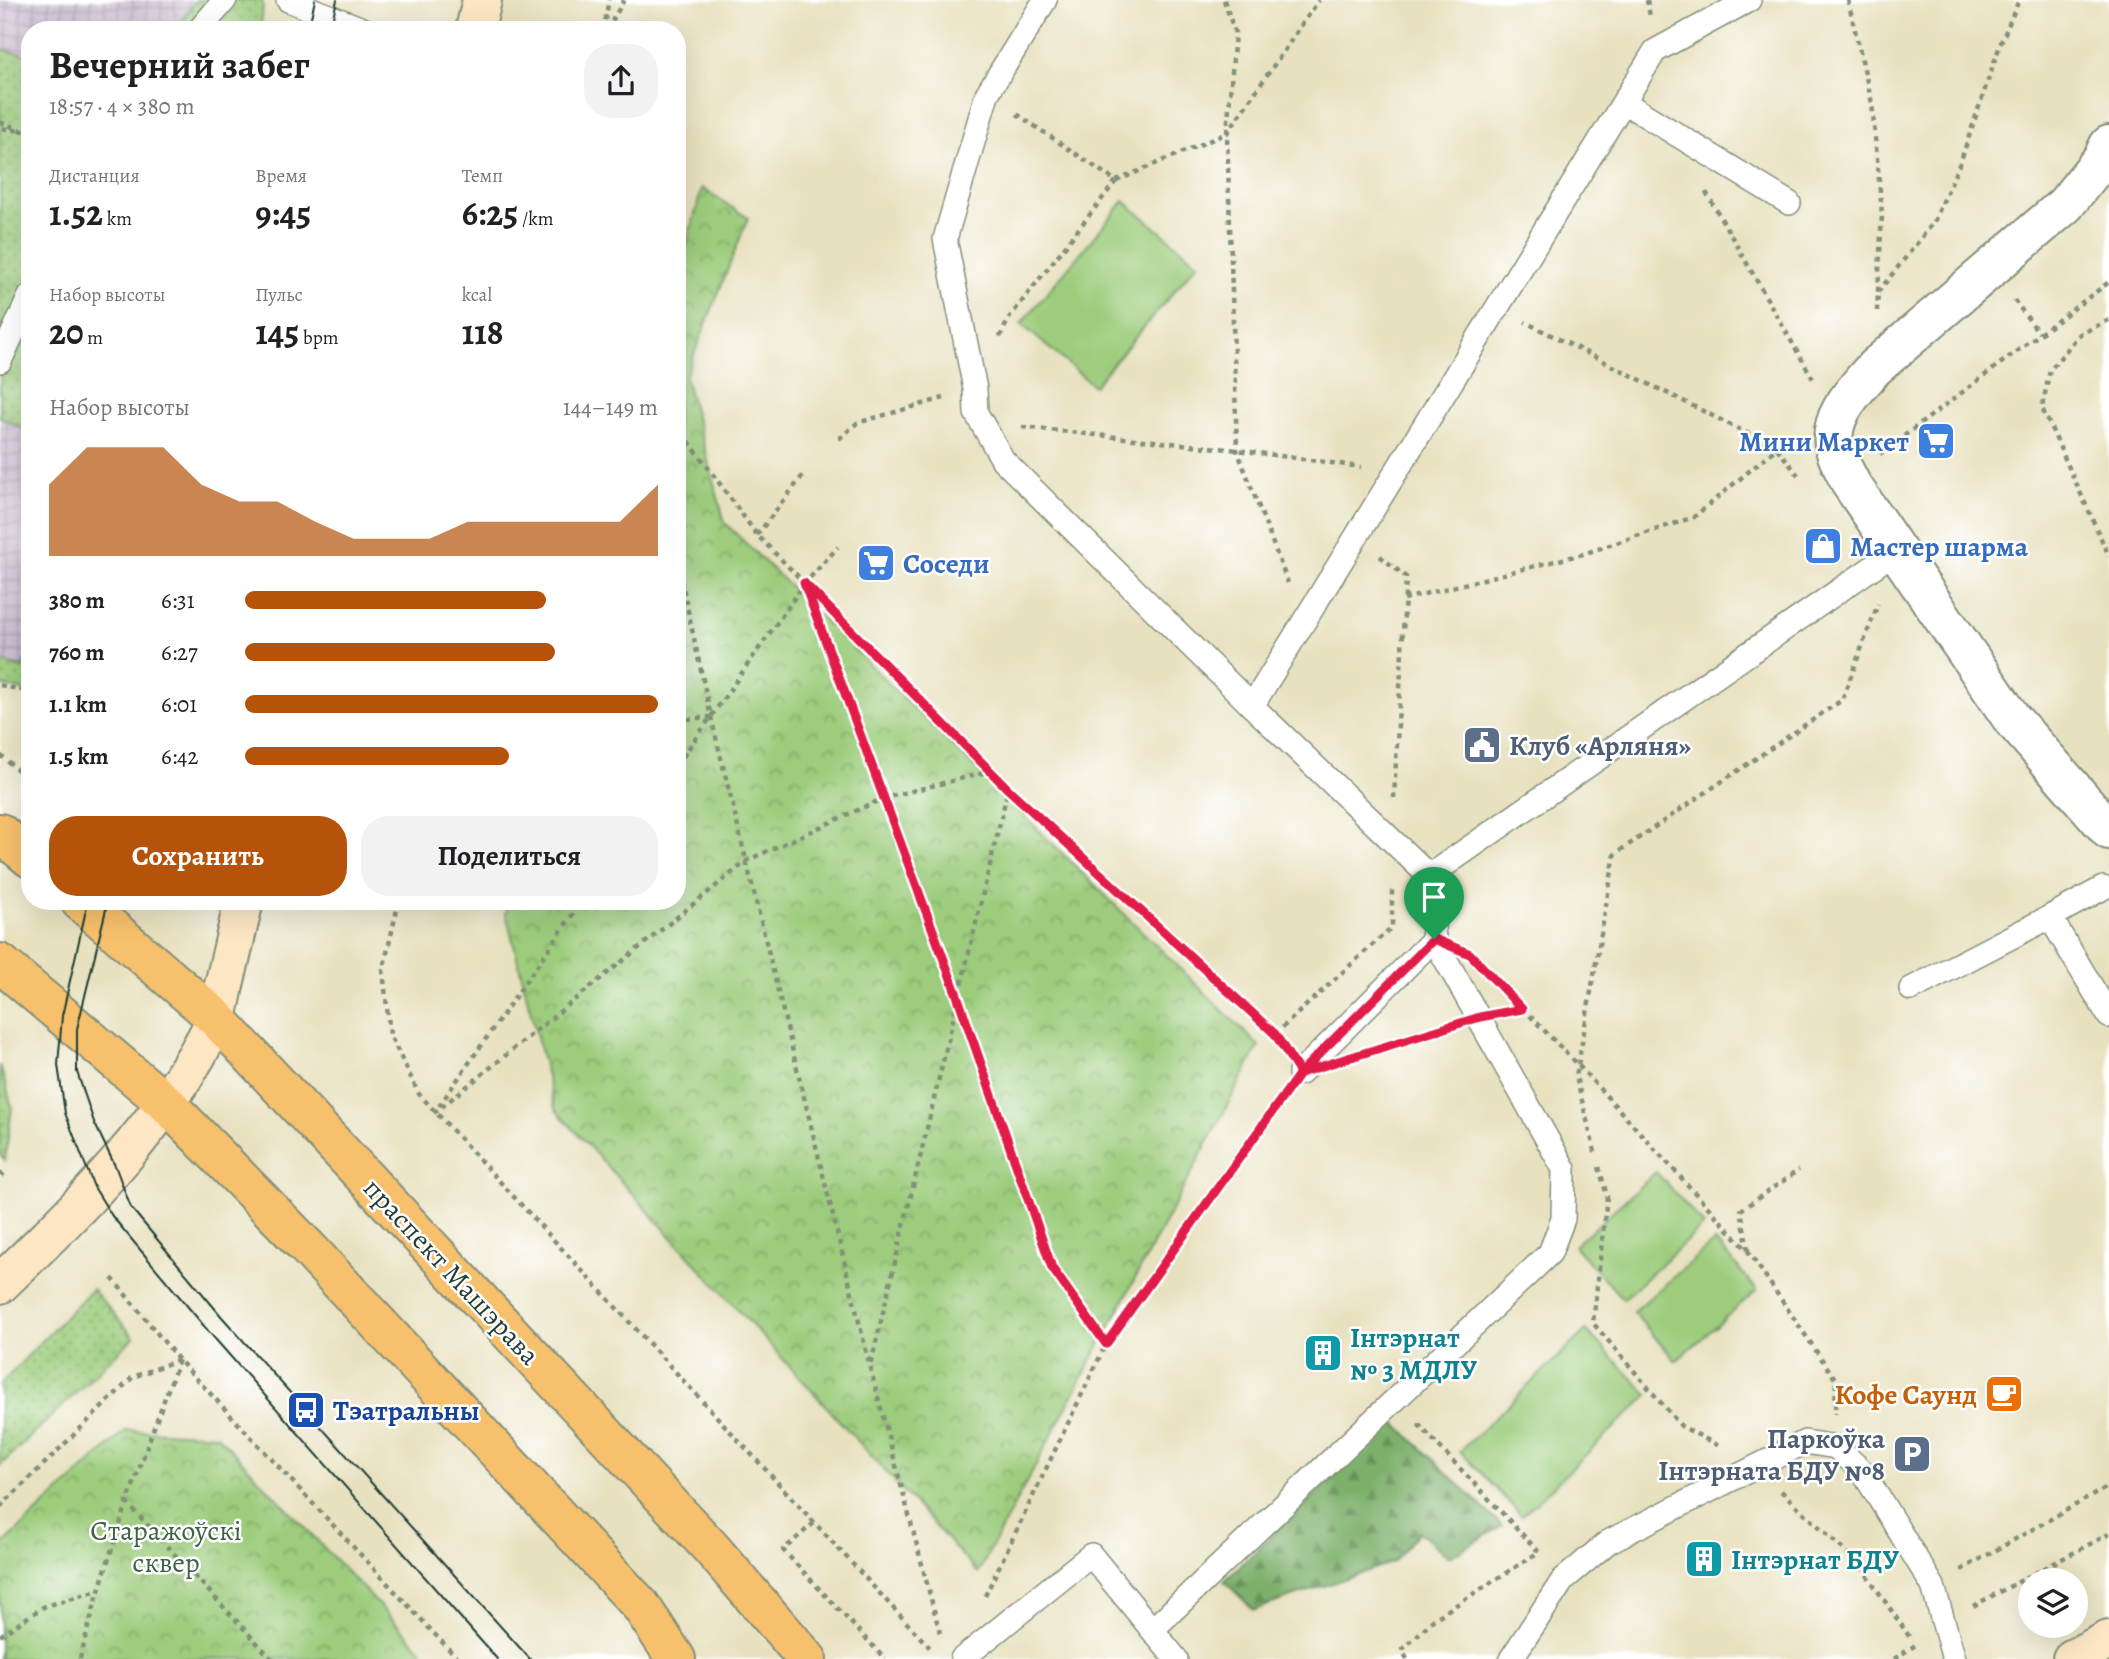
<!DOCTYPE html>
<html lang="ru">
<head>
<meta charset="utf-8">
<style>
  :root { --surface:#fff; --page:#f2f2f2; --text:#202124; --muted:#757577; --accent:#b45309 }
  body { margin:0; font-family:Alegreya,serif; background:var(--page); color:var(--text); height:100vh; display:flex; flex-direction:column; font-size:26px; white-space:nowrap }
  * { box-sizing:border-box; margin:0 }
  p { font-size:23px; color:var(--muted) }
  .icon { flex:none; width:38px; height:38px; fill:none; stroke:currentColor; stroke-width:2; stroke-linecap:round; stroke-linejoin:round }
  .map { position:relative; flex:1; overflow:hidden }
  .side { position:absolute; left:21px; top:21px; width:665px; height:889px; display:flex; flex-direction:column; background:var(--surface); border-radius:28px; box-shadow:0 7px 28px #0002 }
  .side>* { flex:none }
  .fabs { position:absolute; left:2018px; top:1568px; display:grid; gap:14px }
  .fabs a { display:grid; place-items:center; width:70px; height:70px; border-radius:50%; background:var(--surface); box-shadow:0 7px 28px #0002; font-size:35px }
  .pin { position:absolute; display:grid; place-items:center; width:60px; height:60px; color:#fff; margin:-72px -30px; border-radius:50% 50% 50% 0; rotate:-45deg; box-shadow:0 0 7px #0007 }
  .pin .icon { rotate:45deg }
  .round { display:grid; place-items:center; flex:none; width:74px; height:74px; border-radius:28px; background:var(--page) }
  .headline { display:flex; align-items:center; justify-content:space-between; height:119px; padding:0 28px }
  h1 { font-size:38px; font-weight:600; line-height:52px }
  .figures { display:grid; grid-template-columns:repeat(3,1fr); gap:10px; height:119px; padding:7px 28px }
  .figures div { display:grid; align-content:center }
  .figures b { font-size:35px; font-weight:600 }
  .figures small { font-size:19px; font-weight:400 }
  .figures p { font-size:19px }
  .chart { height:196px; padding:14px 28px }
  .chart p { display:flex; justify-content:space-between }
  .chart svg { width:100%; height:126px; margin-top:7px; fill:var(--accent); opacity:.7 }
  .button { display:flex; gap:14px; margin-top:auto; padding:14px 28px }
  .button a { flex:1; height:80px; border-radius:28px; background:var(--accent); color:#fff; font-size:28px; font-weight:600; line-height:80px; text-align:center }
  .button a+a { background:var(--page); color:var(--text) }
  ul { padding:0 28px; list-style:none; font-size:23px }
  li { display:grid; grid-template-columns:112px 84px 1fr; align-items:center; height:52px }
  li i { height:18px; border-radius:9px; background:var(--accent) }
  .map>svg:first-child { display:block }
  .industrial { fill:url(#industrial-grid) }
  .grass { fill:url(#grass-dots); stroke:#5e8458; stroke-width:2 }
  .forest { fill:url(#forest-firs); stroke:#4e7650; stroke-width:2 }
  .park { fill:url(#park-crowns); stroke:#5e8458; stroke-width:2 }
  .pitch { fill:#9ccc7b; stroke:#5e8458; stroke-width:2 }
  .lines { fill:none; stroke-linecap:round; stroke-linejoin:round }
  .lane-casing { stroke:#848f7a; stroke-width:26 }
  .street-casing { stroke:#848f7a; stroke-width:42 }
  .secondary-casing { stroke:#848f7a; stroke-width:42 }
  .primary-casing { stroke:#848f7a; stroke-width:42 }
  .path { stroke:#848f7a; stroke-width:4.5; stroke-dasharray:5 5; stroke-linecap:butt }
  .lane { stroke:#fff; stroke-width:23 }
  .street { stroke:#fff; stroke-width:38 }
  .secondary { stroke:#fce6c4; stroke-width:38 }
  .primary { stroke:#f7c06c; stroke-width:38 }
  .tram { stroke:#1f3d34; stroke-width:2 }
  .route-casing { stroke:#fff; stroke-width:14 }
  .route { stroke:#e11d48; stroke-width:9 }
  .labels { text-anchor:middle; stroke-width:5; stroke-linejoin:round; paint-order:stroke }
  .shop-label { font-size:28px; font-weight:bold; fill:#366cbe; stroke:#fff; text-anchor:start }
  .service-label { font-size:28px; font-weight:bold; fill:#4e5e75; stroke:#fff; text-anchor:start }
  .street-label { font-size:28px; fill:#1f3d34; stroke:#fff }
  .culture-label { font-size:28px; font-weight:bold; fill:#0d838f; stroke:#fff; text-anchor:start }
  .food-label { font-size:28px; font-weight:bold; fill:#c56008; stroke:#fff; text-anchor:end }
  .transit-label { font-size:28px; font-weight:bold; fill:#164399; stroke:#fff; text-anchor:start }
  .park-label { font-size:28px; fill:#3e6146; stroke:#fff }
</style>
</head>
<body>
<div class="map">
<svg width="2109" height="1659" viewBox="0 0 2109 1659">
  <defs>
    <pattern id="industrial-grid" width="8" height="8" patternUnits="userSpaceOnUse" patternTransform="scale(1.75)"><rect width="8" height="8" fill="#cdbed2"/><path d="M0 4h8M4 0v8" fill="none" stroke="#a69cab"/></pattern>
    <pattern id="grass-dots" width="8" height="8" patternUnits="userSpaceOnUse" patternTransform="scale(1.75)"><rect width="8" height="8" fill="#9ccc7b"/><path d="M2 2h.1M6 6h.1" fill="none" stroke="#7fa766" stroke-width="1.8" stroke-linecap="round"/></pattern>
    <pattern id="forest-firs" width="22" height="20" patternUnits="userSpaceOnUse" patternTransform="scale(1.75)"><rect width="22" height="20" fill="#7db06b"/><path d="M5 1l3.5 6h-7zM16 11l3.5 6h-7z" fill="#669059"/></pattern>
    <pattern id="park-crowns" width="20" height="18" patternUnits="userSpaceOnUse" patternTransform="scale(1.75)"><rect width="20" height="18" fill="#9ccc7b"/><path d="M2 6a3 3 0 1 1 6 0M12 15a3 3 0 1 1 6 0" fill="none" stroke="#7fa766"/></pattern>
  </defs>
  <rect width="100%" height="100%" fill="#fff"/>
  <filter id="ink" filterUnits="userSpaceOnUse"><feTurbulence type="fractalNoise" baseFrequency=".0143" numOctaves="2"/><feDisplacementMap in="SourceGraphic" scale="14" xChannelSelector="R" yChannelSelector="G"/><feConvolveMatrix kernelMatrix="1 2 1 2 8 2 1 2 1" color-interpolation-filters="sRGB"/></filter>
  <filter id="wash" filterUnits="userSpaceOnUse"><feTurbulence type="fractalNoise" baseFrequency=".00686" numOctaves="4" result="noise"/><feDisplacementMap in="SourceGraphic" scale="28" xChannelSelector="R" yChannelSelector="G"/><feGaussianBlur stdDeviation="1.57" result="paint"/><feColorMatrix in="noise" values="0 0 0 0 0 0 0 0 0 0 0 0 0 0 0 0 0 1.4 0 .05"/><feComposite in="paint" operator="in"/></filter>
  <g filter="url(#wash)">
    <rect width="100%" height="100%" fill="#e8e1bf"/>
    <g class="industrial">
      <path d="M0,0H196L175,30H30V56L0,49Z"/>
      <path d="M0,417L30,432V650L22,668L0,661Z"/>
    </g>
    <g class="grass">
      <path d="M196,0H261L263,2L261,30H175Z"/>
      <path d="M0,49L30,56V432L0,417Z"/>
      <path d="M30,650V692L0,685V661L22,668Z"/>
      <path d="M0,1065L12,1107L5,1160L0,1155Z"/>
      <path d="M92,1289L134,1337L0,1466V1385Z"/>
    </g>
    <path class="forest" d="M1393,1421L1502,1526L1449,1557L1419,1532L1394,1562L1254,1610L1224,1581Z"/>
    <g class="park">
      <path d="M702,188L748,218L685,377L725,523L1259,1046L978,1573L555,1109L506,913L509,901H677V279Z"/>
      <path d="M126,1430L217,1435L430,1659H0V1547Z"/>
    </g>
    <g class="pitch">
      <path d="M1124,201L1198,263L1094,386L1021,324Z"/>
      <path d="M1656,1172L1704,1225L1623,1299L1574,1246Z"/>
      <path d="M1715,1241L1757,1290L1676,1361L1633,1312Z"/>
      <path d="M1586,1330L1648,1395L1522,1516L1460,1451Z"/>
    </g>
  </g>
  <g filter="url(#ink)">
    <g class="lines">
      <defs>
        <g id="lane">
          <path d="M288,0L365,30"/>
          <path d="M1045,0L987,94L945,239L975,389L976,413L1003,460L1252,706L1429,876L1434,939L1564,1169L1563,1219L1550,1253L1153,1629"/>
          <path d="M199,30L225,0"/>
          <path d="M1625,103L1789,203"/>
          <path d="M0,361L30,296"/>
          <path d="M1252,706L1655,51L1749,0"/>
          <path d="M1429,876L1896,551"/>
          <path d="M2050,917L2103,888"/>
          <path d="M1911,989L2050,917L2109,1016"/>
          <path d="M1300,1073L1434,939"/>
          <path d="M962,1659L1091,1555L1176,1659"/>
          <path d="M1511,1659L1563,1580L1608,1542L1805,1442L1836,1447L1863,1472L1933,1586L1954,1659"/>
        </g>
        <path id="street" d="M2109,145L2102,159L2065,205L1874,368C1856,389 1826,418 1835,449C1838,461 1846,473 1851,484L2012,719L2109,830"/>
        <g id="secondary">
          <path d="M475,30L482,0"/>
          <path d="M0,1284C82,1205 165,1124 215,1021C220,1010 222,996 224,985C231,957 237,929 244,901"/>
          <path d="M2072,1659L2109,1640"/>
        </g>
        <g id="primary">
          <path d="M0,833L30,858"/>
          <path d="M80,901L216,1018L711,1548L807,1659"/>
          <path d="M0,963L167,1104L307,1247L641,1606L676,1659"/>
        </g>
      </defs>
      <use href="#lane" class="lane-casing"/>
      <use href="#street" class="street-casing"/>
      <use href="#secondary" class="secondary-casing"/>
      <use href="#primary" class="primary-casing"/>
      <g class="path">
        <path d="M1224,0L1235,33L1227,133L1237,450L1288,583"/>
        <path d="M1647,0L1650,16"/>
        <path d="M1848,0L1872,103L1882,214L1877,311"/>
        <path d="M603,30L609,0"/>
        <path d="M607,30L624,0"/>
        <path d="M1017,114L1116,181L1227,133L1319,0"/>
        <path d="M0,122L23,131L0,128"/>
        <path d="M1706,192L1813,379"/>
        <path d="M1878,292L1934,222L1961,160L2000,45L2019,0"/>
        <path d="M2014,300L2039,333"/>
        <path d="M2109,320L2080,334L2050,370L2042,408L2109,556"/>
        <path d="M1000,337L1009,318L1116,181"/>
        <path d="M677,425L757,535L1008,789L1275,1034L1283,1046"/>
        <path d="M1022,427L1237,450L1361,467"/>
        <path d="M1792,435L1777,448L1798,475"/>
        <path d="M839,439L857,423L944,398"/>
        <path d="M1880,454L2109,282"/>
        <path d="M757,535L804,474"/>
        <path d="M1380,556L1406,577L1394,798"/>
        <path d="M677,560L711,717L870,1367L940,1633"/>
        <path d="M805,583L957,995L1052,1268L1106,1344L1281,1099"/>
        <path d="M1404,599L1583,554L1694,517L1777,448L1525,322"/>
        <path d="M0,685L30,692"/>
        <path d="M677,720L711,717"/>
        <path d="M0,755L30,780"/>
        <path d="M677,765L805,583L838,547"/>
        <path d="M399,901L383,970L390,1035L419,1094L932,1650"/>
        <path d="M1502,987L1579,1066L1748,1251L1836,1380L1835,1414"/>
        <path d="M1275,1034L1392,927V887"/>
        <path d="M1372,1051L1447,1027"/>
        <path d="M439,1106L582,901"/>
        <path d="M434,1113L748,860L884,798L991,771"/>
        <path d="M1595,1152L1576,1077L1615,854L1842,700L1878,604"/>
        <path d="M1599,1167L1607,1196L1593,1323L1681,1426L1721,1447"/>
        <path d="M0,1173L4,1176"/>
        <path d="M1748,1250L1741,1210L1799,1170"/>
        <path d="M112,1278L179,1360L458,1659"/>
        <path d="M871,1363L1008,789"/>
        <path d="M1781,1491L1860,1565L1911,1639"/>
        <path d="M126,1502L272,1659"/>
        <path d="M0,1507L133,1377L178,1360"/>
        <path d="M814,1523L783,1550L885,1659"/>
        <path d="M1961,1570L2109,1486"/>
        <path d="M985,1596L1106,1344"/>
        <path d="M1973,1606L2109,1534"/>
        <path d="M0,1636L43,1607L96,1591"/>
        <path d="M80,1659C106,1557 142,1459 179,1360"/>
        <path d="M1407,1659L1402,1650L1434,1619L1539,1552L1418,1424"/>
        <path d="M1894,1659L1917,1644"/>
      </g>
      <use href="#lane" class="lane"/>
      <use href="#street" class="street"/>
      <use href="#secondary" class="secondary"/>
      <use href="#primary" class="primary"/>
      <g class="tram">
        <path d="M308,30L315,0"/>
        <path d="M330,30L337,0"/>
        <path d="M88,901L62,1016L58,1065L65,1113L94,1187L112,1216L209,1332L497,1659"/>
        <path d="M108,901L77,1029V1072L94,1122L116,1168L131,1208L222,1317L530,1659"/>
      </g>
    </g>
  </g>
  <g class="lines" filter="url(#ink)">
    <defs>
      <path id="route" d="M1434,939L1300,1073L1275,1034L1008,789L804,583L957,995L1052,1268L1106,1344L1300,1073L1480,1017L1522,1009L1470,954L1434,939"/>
    </defs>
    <use href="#route" class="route-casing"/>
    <use href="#route" class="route"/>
  </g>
  <defs>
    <symbol id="supermarket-square" viewBox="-11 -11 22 22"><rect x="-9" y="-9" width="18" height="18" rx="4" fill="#3f7fe0" stroke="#fff"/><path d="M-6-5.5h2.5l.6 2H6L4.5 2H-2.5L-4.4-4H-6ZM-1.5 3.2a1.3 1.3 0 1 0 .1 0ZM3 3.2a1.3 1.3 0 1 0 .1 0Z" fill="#fff"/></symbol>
    <symbol id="shop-square" viewBox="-11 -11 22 22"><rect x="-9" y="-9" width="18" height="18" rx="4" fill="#3f7fe0" stroke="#fff"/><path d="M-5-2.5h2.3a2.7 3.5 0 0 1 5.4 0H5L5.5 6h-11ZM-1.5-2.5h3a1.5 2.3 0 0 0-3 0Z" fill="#fff"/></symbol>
    <symbol id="civic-square" viewBox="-11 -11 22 22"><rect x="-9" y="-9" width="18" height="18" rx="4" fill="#5c6f8a" stroke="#fff"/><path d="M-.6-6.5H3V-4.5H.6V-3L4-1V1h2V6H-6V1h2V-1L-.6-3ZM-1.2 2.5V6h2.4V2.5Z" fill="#fff"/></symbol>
    <symbol id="building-square" viewBox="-11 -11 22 22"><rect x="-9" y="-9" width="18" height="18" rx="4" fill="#0f9aa8" stroke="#fff"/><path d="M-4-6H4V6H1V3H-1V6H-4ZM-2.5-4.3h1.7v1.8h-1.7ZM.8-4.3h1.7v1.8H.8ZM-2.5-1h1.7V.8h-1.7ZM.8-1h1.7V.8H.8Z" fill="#fff"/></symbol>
    <symbol id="cafe-square" viewBox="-11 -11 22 22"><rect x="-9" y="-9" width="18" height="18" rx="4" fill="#e8710a" stroke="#fff"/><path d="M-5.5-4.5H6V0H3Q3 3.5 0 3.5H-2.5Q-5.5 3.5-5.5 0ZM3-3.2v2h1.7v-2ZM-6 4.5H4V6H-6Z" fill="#fff"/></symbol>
    <symbol id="bus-square" viewBox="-11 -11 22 22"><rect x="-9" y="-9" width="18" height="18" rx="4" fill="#1a4fb4" stroke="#fff"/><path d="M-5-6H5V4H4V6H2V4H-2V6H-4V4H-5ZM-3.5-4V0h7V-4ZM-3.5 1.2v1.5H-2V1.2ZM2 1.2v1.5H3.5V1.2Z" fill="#fff"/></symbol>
    <symbol id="parking-square" viewBox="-11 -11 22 22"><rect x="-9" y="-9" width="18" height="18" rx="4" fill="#5c6f8a" stroke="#fff"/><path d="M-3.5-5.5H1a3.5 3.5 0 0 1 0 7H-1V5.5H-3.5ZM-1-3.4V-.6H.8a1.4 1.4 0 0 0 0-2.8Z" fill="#fff"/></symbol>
  </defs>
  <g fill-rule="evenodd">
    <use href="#supermarket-square" x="1914" y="419" width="44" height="44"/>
    <use href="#shop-square" x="1801" y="524" width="44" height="44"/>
    <use href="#supermarket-square" x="854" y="541" width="44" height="44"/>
    <use href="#civic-square" x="1460" y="723" width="44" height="44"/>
    <use href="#building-square" x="1301" y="1331" width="44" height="44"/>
    <use href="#cafe-square" x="1982" y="1372" width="44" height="44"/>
    <use href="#bus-square" x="284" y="1388" width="44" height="44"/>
    <use href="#parking-square" x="1890" y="1432" width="44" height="44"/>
    <use href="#building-square" x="1682" y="1537" width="44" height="44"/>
  </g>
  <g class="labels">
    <g class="shop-label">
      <text x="1909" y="451" text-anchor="end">Мини Маркет</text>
      <text x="1850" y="556">Мастер шарма</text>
      <text x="903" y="573">Соседи</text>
    </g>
    <g class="service-label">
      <text x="1509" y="755">Клуб «Арляня»</text>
      <text x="1885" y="1448" text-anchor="end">Паркоўка<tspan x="1885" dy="32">Інтэрната БДУ №8</tspan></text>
    </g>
    <g class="street-label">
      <text transform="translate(452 1271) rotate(47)" y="10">праспект Машэрава</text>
    </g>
    <g class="culture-label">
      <text x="1350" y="1347">Інтэрнат<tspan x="1350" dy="32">№ 3 МДЛУ</tspan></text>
      <text x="1731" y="1569">Інтэрнат БДУ</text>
    </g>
    <g class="food-label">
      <text x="1977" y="1404">Кофе Саунд</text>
    </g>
    <g class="transit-label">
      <text x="333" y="1420">Тэатральны</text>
    </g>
    <g class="park-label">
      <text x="166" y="1540">Старажоўскі<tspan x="166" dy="32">сквер</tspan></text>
    </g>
  </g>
</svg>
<div class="fabs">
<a><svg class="icon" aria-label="layers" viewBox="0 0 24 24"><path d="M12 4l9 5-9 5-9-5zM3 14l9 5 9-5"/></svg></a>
</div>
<div class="pin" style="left:1434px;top:939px;background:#1e9e55"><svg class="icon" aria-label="arrive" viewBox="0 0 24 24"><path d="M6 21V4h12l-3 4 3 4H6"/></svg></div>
<section class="side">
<div class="headline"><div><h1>Вечерний забег</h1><p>18:57 · 4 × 380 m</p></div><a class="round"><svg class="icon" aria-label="share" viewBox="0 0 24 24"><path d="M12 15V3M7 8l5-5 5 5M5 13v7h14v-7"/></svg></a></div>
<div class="figures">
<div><p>Дистанция</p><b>1.52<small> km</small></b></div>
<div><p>Время</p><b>9:45</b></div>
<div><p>Темп</p><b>6:25<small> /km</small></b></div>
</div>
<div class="figures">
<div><p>Набор высоты</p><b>20<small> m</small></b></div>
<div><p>Пульс</p><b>145<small> bpm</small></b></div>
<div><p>kcal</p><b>118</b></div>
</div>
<div class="chart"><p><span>Набор высоты</span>144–149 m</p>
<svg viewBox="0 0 160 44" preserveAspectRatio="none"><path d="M0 44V19L10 6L20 6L30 6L40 19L50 25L60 25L70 32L80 38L90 38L100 38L110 32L120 32L130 32L140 32L150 32L160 19V44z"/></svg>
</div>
<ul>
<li><b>380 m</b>6:31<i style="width:73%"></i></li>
<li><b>760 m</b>6:27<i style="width:75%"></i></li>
<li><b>1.1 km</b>6:01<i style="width:100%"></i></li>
<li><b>1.5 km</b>6:42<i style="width:64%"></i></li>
</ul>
<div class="button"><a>Сохранить</a><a>Поделиться</a></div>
</section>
</div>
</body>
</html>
